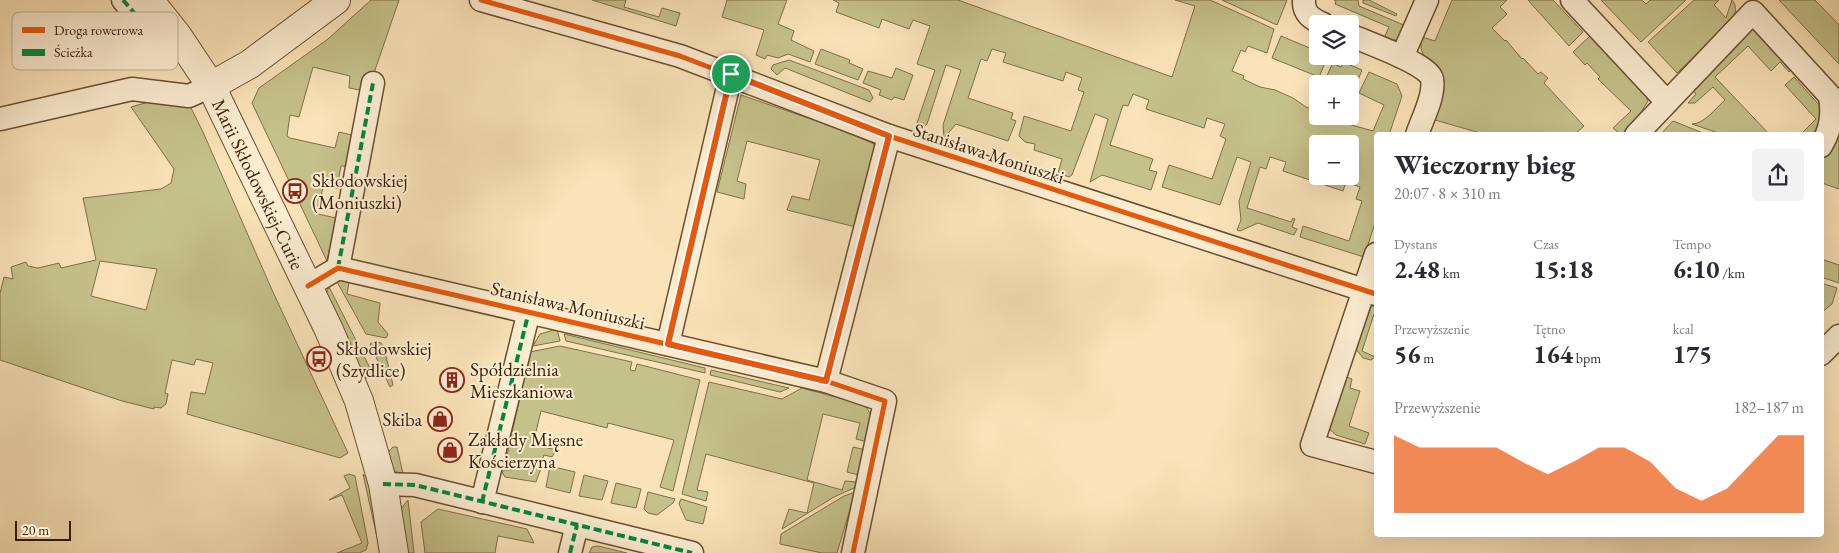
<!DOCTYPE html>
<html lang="pl">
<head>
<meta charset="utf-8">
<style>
  :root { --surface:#fff; --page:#f2f2f3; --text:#2b2b33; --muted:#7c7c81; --accent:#ea580c }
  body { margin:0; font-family:"EB Garamond",serif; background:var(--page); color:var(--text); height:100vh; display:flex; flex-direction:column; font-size:19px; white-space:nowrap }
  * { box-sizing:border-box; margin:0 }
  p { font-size:16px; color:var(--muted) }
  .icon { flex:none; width:28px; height:28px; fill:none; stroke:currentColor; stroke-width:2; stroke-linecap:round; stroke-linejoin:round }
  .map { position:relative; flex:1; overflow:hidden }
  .drawer { position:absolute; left:1374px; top:132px; width:450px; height:405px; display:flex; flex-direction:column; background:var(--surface); border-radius:5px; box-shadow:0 5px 20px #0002 }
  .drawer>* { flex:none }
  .buttons { position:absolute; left:1309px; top:15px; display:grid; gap:10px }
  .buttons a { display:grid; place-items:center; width:50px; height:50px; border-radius:5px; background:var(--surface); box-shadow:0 5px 20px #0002; font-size:25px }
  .scale { position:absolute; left:15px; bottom:12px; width:56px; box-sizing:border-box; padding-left:5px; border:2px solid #3a1d03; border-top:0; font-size:14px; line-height:18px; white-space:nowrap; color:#3a1d03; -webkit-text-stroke:4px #fcedd1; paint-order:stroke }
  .pin { position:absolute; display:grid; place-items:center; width:42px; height:42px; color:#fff; margin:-21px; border:2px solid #fff; border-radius:50%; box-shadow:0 1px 5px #0007 }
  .round { display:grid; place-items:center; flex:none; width:52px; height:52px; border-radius:5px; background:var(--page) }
  .head { display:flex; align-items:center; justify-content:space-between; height:85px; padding:0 20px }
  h1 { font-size:28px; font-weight:700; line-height:38px }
  .metrics { display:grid; grid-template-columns:repeat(3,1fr); gap:8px; height:85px; padding:5px 20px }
  .metrics div { display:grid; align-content:center }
  .metrics b { font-size:25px; font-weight:700 }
  .metrics small { font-size:14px; font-weight:400 }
  .metrics p { font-size:14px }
  .chart { height:140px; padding:10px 20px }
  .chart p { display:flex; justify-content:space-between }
  .chart svg { width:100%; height:90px; margin-top:5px; fill:var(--accent); opacity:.7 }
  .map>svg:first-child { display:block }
  .green { fill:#c5c18a; stroke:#806f46; fill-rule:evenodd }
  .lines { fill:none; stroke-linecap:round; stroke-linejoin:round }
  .minor-casing { stroke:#6a4e30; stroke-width:25 }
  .tertiary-casing { stroke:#6a4e30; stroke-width:30 }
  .minor { stroke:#fcedd1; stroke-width:22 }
  .tertiary { stroke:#fcedd1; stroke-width:28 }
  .quiet { stroke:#00873e; stroke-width:4; stroke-dasharray:8 4; stroke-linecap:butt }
  .cycleway-casing { stroke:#fcedd1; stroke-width:8 }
  .cycleway { stroke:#e8590c; stroke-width:5 }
  .route-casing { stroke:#fff; stroke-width:10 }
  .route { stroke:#ea580c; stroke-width:6 }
  .labels { text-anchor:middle; stroke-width:4; stroke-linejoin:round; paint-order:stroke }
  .street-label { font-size:19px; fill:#3a1d03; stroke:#fcedd1 }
  .poi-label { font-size:19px; fill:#3a1d03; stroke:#fcedd1; text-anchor:start }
  .key { fill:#fcedd1; stroke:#c2af93; stroke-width:1 }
  .key-label { font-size:14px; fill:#3a1d03 }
</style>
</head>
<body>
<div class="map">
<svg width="1839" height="553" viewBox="0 0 1839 553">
  <rect width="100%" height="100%" fill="#fae3b8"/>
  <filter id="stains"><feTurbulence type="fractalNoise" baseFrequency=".004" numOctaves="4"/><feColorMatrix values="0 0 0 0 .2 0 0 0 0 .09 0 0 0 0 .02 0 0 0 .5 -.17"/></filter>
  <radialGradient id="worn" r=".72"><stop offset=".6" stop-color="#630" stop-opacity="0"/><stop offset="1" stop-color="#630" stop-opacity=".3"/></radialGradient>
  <g class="green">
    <path d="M371,0H399L373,76L365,79L360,90L349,88L350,76L313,67L299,117L290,115L287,136L290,138L335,148L339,132L352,135L346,166H341L338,182L342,184L341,189L323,186L318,214L336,218L327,261L252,103L259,88L328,39Z"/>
    <path d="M592,0H626L624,7L659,17L662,8L680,13L676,26Z"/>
    <path d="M727,0H787L778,24L794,31L791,40L814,51L810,62L788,54L778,58L767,55L765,59L756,55L764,30L722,17Z"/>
    <path d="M833,0H958L1172,77L1195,6L1175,0H1210L1274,29L1267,53L1248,46L1245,52L1241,50L1232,71L1244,76L1243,79L1260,87L1275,90L1293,98L1306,107L1317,110L1318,116H1332L1348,124L1373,131L1384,105L1359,93L1369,72L1397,84L1402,96L1389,135H1376V220L1364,257L1300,237L1303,226L1349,241L1362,201L1356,199L1360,187L1346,182L1343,191L1283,171L1286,162L1270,157L1266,169L1260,167L1247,208L1291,222L1293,218L1295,219L1292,227L1297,229L1294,235L1258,223L1240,231L1237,230L1241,220L1239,201L1251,162L1237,157L1220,205L1162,187L1169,165L1212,179L1226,139L1220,136L1225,124L1207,118L1204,128L1146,109L1149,100L1133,94L1128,106L1123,105L1110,145L1153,159L1149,170L1157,172L1151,190L1102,175L1090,182L1108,119L1095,114L1072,175L1069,177L1058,173L1062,159L1034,150L1035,144L1025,142L1019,136L1024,116L1071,131L1084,92L1078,90L1082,78L1066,72L1063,81L1003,62L1006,53L992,49L987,61L981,59L968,98L1013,113L1011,119L1016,121L1008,141L956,124L944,138L943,125L961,70L946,65L927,124L919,131L916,126L935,70L917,64L930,26L913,20L909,29L882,19L879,28L836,12L839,3ZM1318,144H1350V176H1318Z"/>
    <path d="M1222,0H1287L1277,25Z"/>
    <path d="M1334,0H1358L1359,6L1406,26L1398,40H1383L1389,27L1335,4L1336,1Z"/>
    <path d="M1363,0H1369L1397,14L1396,16L1363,3Z"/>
    <path d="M1452,0H1507L1500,7L1507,14L1492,28L1505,41L1506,40L1522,59L1523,58L1538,74L1541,72L1548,78L1544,83L1584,126L1576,133L1577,135H1487L1435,120C1437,108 1445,89 1442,77C1438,57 1416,63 1422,37L1435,41Z"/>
    <path d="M1528,0H1553L1583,32L1569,46Z"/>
    <path d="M1601,0H1642L1646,4L1650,0H1686L1641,42Z"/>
    <path d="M1694,0H1719L1714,5L1726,18L1732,0C1737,6 1736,13 1733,19L1677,73L1648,42Z"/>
    <path d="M1779,0H1815L1839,25V64Z"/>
    <path d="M1749,29L1755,30L1794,67L1789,72L1780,62L1771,71L1748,46L1715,77L1770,135H1724L1692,124C1704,124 1716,108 1725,100L1713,87L1695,103H1688L1696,94L1688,85Z"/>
    <path d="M1281,36L1317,51L1318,56H1328L1319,77L1272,58Z"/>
    <path d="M1590,36L1646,96L1648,101L1638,117L1621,135L1613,128L1631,111L1598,79L1600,77L1587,63L1585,65L1573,52Z"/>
    <path d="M821,49L850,60L849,63L863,69L858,80L815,64Z"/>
    <path d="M1335,58L1338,60L1336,65L1341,67L1343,62L1362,70L1354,90L1350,88V84H1339L1326,78Z"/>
    <path d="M789,60L869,90L873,98L870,102L785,68L777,75L771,69L773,65Z"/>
    <path d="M896,68L913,75L904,100L894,97L892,100L879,95L881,90L863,83L868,71L892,78Z"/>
    <path d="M1794,77L1822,108V124L1810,135H1800L1816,119L1785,85Z"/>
    <path d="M183,92L203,132L272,290L348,453L340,458L187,414L191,392L205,394L213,363L196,359L194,365L172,360L165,393L168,394L166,404L161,408L154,407V409L122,401L0,360V293L4,277L13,279L11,267L26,262L28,266L38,268L59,263L61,268L96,260L83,198L161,189L171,183L174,169L131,107ZM100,261L157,269L146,310L91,296Z"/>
    <path d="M741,95L840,129L874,144L875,148L856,227L787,210L792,196L809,200L820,160L747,141L737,181L746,184L744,199L717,192Z"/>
    <path d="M1673,121L1708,135H1660Z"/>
    <path d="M1839,121V189L1822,183L1821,185V161L1832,145Z"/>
    <path d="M1821,259L1839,265V283L1821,277Z"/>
    <path d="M339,278L349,282L347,294L380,303L378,322L388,334L386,338L366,334L336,280Z"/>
    <path d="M1821,283L1837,288L1832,304L1821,313Z"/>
    <path d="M329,287L374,376L362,379L326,294Z"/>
    <path d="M1376,304V314H1374L1362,351L1375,357L1371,360L1363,358L1356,349L1368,309Z"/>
    <path d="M557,329L560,341L533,346L540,334Z"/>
    <path d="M564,334L705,368V373L566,341Z"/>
    <path d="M374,341L381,343L384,348L393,385L390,387L370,344Z"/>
    <path d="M560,346L632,362L630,370L635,371L637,364L700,380L673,491L660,487L674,440L608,423L607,428L541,411L533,444L556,450L552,457L544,455L541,463L505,464L530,352Z"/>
    <path d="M711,370L789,388L780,392L710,375Z"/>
    <path d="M1344,376L1352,379L1350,388L1360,391L1349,426L1369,433L1365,444L1336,435L1328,428Z"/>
    <path d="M709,382L782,399L802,388L865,405L871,415L868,442L856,439L860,423L823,414L807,480L842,490L845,481L856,482V487L834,497L782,529L789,509L807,513L814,483L706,454L697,490L708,492L706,501L682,494Z"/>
    <path d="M393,447H397L403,474C391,472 389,464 387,453Z"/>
    <path d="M853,447L866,450L859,475L847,472Z"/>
    <path d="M550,466L575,472L570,493L546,487Z"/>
    <path d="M541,468L536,482L505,477L502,472L505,470Z"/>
    <path d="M349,474L355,476L368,543L366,550L359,553H337L362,543L342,495L329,500L350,488L344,476Z"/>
    <path d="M363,474L369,481L383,539L379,546Z"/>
    <path d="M584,475L608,481L602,500L579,496Z"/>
    <path d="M616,483L641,489L636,508L611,503Z"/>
    <path d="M648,492L675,499L673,503L657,515L648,513L644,509Z"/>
    <path d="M855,492L837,553H822L780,544L781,534L844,496Z"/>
    <path d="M681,499L707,507L703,524L686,520L679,504Z"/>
    <path d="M408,500L414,553H406L400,510Z"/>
    <path d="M438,509L527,529L534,543L498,536L495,553H425L421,522Z"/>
    <path d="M598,546L627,553H589L592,547Z"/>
  </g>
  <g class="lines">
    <defs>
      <g id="minor">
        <path d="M123,0L149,30"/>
        <path d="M481,0L680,56L889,136L1376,294"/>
        <path d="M1304,0C1303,14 1312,19 1323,24"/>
        <path d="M1572,0L1667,102"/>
        <path d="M1350,35C1365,42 1429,64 1432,79C1435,96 1422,119 1417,135"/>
        <path d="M1402,57L1427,0"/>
        <path d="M0,119L132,89L189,96L211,86"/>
        <path d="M1636,135L1753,12L1830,96C1833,115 1831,129 1821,146"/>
        <path d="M1376,254L1312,445L1376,462"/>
        <path d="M338,268L373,83"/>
        <path d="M308,286L338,268L826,381L885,401L853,553"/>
        <path d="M668,344L731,74"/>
        <path d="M1821,354L1839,336"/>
        <path d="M826,381L889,136"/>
        <path d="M383,484L415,485L692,553"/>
        <path d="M482,502L529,311"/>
        <path d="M570,553L577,525"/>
      </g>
      <g id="tertiary">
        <path id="s1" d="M149,0L177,35L211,86L329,330L359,401L383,484L394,553"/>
        <path d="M211,86L250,64L336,0"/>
      </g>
    </defs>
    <use href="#minor" class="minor-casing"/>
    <use href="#tertiary" class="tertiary-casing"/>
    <use href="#minor" class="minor"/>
    <use href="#tertiary" class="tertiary"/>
    <g class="quiet">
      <path d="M123,0L149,30"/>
      <path d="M338,268L373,83"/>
      <path d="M668,344L731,74"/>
      <path d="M826,381L889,136"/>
      <path d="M383,484L415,485L692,553"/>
      <path d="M482,502L529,311"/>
      <path d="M570,553L577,525"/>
    </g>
    <defs>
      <g id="cycleway">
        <path d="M481,0L680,56L889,136L1376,294"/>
        <path d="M308,286L338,268L826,381L885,401L853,553"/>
      </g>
    </defs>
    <use href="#cycleway" class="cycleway-casing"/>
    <use href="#cycleway" class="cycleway"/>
  </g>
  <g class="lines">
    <defs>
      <path id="route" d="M731,74L889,136L826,381L668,344Z"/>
    </defs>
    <use href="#route" class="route-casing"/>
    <use href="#route" class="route"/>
  </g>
  <defs>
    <symbol id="bus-ring" viewBox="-11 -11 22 22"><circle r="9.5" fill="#fcedd1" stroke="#8f2418" stroke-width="1.5"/><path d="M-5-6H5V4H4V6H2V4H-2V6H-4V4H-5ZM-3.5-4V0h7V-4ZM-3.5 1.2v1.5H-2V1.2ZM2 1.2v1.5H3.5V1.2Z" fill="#8f2418"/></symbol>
    <symbol id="building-ring" viewBox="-11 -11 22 22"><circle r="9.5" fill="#fcedd1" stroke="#8f2418" stroke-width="1.5"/><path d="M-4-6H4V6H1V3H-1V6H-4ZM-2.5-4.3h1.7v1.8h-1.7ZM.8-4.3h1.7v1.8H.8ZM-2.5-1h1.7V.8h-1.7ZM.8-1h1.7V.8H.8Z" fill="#8f2418"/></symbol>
    <symbol id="shop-ring" viewBox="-11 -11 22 22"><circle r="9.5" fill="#fcedd1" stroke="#8f2418" stroke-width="1.5"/><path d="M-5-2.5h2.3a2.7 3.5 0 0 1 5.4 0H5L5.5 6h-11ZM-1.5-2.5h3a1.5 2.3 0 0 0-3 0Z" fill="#8f2418"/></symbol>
  </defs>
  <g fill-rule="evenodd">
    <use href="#bus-ring" x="281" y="177" width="28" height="28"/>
    <use href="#bus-ring" x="305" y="345" width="28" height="28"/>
    <use href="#building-ring" x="438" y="366" width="28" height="28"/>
    <use href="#shop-ring" x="426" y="405" width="28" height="28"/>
    <use href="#shop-ring" x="436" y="436" width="28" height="28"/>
  </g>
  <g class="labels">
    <g class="street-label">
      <text transform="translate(989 153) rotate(18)" y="7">Stanisława Moniuszki</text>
      <text dy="7" stroke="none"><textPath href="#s1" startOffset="215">Marii Skłodowskiej-Curie</textPath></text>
      <text transform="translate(568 305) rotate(13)" y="7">Stanisława Moniuszki</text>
    </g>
    <g class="poi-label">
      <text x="312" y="187">Skłodowskiej<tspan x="312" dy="22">(Moniuszki)</tspan></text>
      <text x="336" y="355">Skłodowskiej<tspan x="336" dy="22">(Szydlice)</tspan></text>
      <text x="470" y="376">Spółdzielnia<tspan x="470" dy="22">Mieszkaniowa</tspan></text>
      <text x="422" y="426" text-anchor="end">Skiba</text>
      <text x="468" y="446">Zakłady Mięsne<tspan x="468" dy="22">Kościerzyna</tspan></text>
    </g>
  </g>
  <rect x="12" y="12" width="166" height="58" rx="8" class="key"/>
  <rect x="22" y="27" width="23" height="6" fill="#e8590c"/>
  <rect x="22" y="49" width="23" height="7" fill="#00873e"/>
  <g class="key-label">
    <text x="54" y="35">Droga rowerowa</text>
    <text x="54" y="57">Ścieżka</text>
  </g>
  <rect width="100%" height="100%" filter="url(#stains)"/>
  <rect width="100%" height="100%" fill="url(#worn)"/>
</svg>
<div class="buttons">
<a><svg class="icon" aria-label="layers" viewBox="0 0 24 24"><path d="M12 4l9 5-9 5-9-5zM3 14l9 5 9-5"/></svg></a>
<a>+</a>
<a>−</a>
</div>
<div class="scale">20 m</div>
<div class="pin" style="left:731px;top:74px;background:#1e9e55"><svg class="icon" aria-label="arrive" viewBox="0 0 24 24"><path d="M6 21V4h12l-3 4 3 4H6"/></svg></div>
<section class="drawer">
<div class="head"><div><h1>Wieczorny bieg</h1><p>20:07 · 8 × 310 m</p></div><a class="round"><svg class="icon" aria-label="share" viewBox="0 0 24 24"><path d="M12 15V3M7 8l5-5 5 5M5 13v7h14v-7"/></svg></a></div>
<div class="metrics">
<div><p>Dystans</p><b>2.48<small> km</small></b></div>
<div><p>Czas</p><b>15:18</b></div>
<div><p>Tempo</p><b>6:10<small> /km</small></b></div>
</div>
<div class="metrics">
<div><p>Przewyższenie</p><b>56<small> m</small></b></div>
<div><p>Tętno</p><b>164<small> bpm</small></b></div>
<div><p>kcal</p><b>175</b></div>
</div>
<div class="chart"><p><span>Przewyższenie</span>182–187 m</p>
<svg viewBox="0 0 160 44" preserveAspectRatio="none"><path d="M0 44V6L10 12L20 12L30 12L40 12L50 19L60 25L70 19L80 12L90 12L100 19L110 32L120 38L130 32L140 19L150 6L160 6V44z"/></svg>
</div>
</section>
</div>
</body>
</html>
